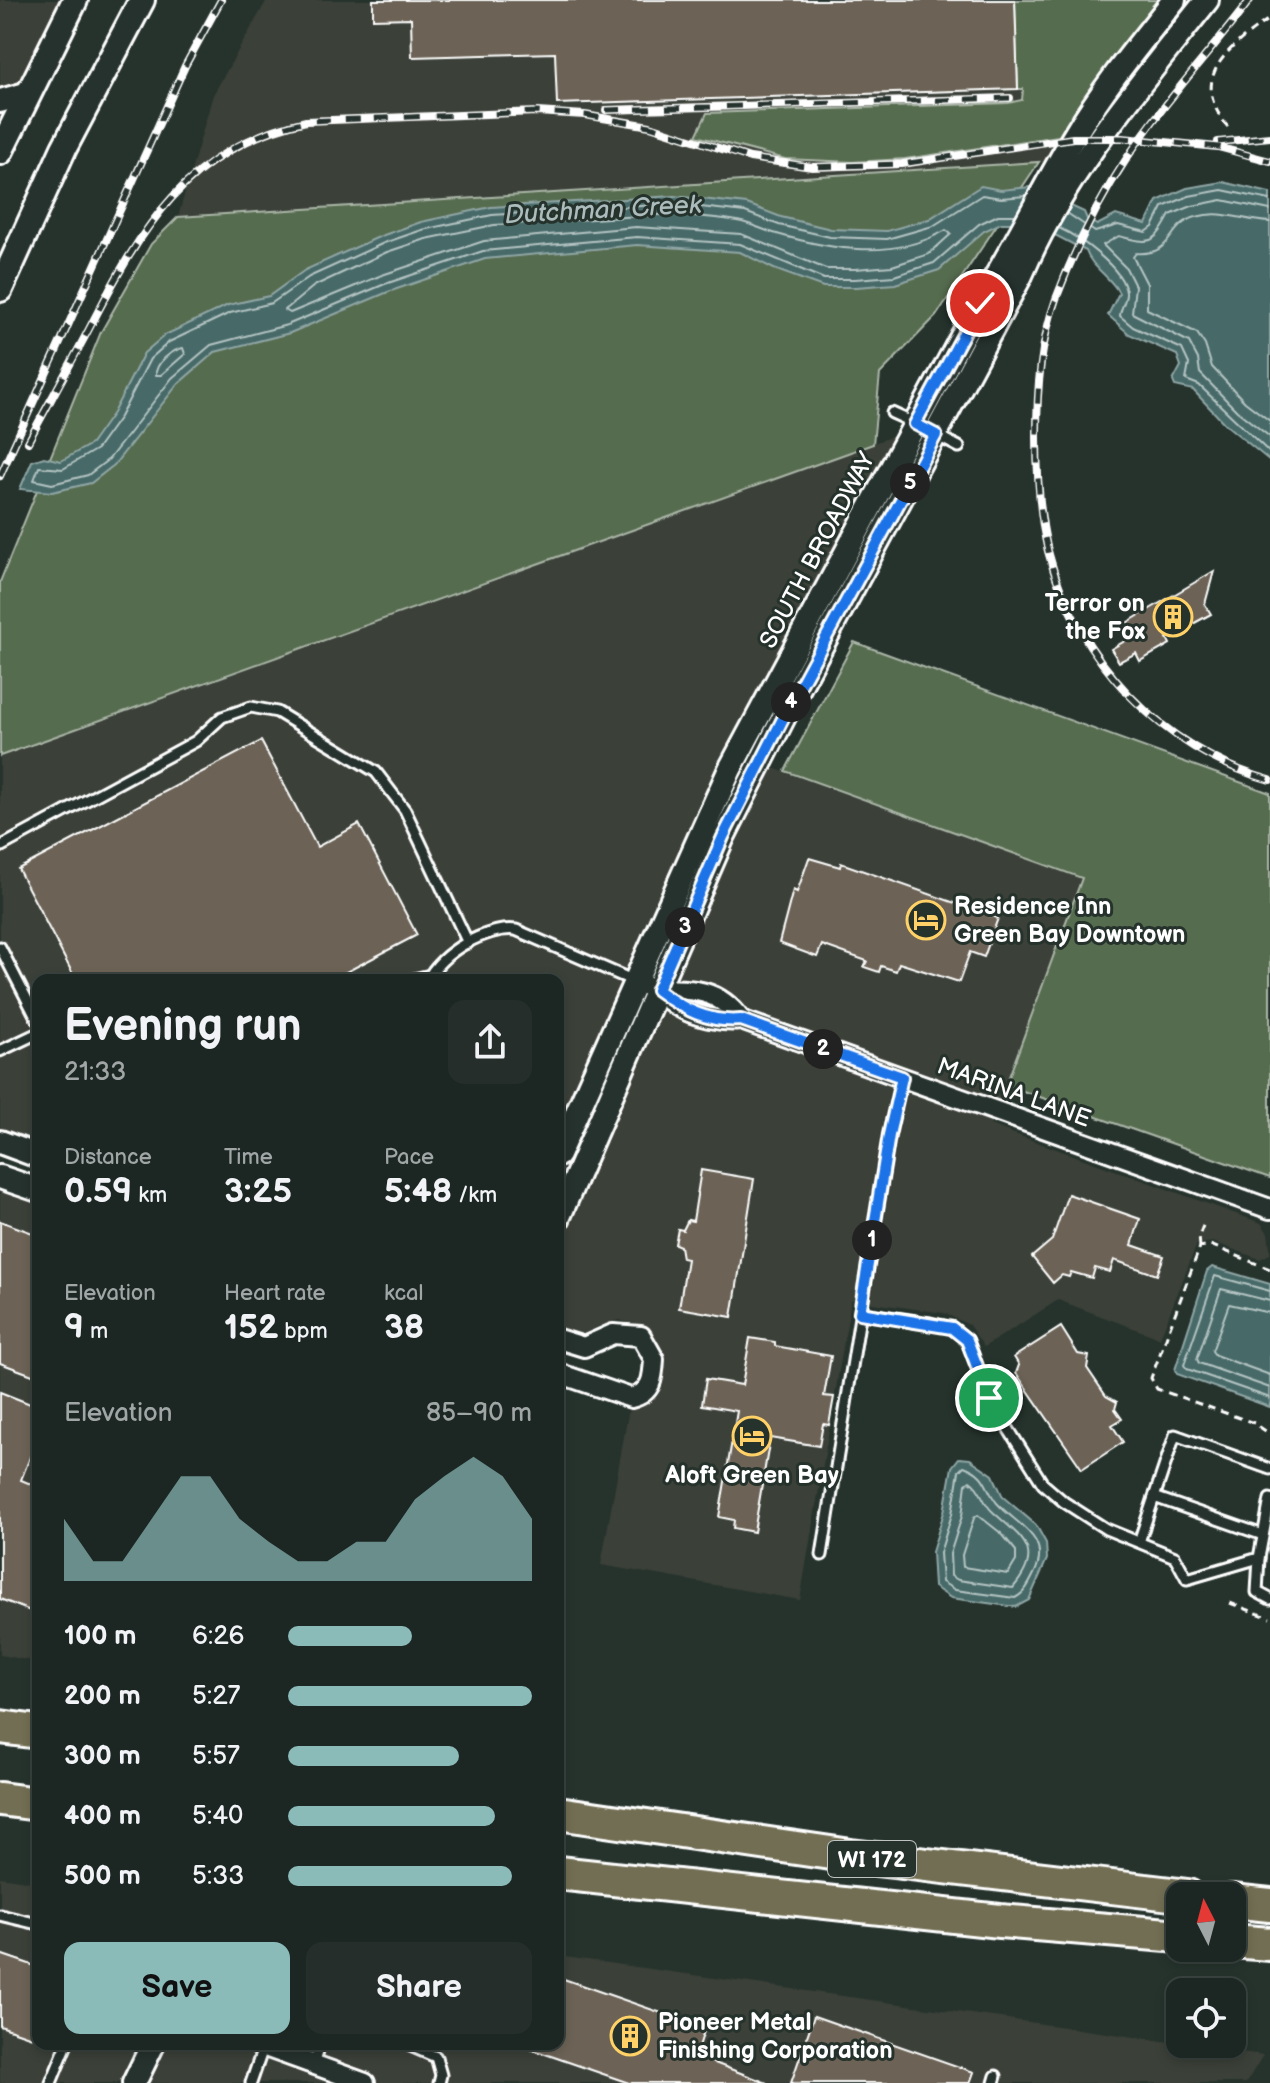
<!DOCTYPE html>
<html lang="en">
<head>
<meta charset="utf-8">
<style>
  :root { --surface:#1c2622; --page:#252e2a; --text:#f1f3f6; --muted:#a0a5a5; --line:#3a4340; --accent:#8bbbb9 }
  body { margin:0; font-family:"Balsamiq Sans",sans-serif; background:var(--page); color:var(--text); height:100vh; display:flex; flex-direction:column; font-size:30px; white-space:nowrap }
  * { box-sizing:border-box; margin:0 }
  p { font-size:26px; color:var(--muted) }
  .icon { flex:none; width:44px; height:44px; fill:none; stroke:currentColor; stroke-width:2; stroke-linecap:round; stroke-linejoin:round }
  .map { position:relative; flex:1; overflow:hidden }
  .sheet { position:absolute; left:32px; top:974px; width:532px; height:1076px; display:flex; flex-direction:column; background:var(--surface); border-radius:16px; box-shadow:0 4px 12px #0003,0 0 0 2px var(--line) }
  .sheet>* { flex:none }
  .needle { width:52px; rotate:354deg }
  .tools { position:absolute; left:1166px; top:1882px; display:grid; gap:16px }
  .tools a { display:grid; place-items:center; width:80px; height:80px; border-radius:16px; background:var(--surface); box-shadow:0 4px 12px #0003,0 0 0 2px var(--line); font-size:40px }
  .pin { position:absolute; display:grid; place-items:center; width:68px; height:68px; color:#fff; margin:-34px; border:4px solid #fff; border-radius:50%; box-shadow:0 2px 8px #0007 }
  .km { position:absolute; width:40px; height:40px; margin:-20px; border-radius:50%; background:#222; color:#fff; font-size:22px; line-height:40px; text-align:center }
  .round { display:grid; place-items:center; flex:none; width:84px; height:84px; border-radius:16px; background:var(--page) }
  .summary { display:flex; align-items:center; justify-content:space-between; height:136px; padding:0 32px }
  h1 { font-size:44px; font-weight:600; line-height:60px }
  .metrics { display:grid; grid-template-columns:repeat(3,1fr); gap:12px; height:136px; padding:8px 32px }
  .metrics div { display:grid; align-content:center }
  .metrics b { font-size:34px; font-weight:600 }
  .metrics small { font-size:22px; font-weight:400 }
  .metrics p { font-size:22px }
  .chart { height:224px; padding:16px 32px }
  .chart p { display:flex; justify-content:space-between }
  .chart svg { width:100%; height:144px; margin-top:8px; fill:var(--accent); opacity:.7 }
  .button { display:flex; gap:16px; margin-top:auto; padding:16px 32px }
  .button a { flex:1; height:92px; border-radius:16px; background:var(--accent); color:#111; font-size:32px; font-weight:600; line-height:92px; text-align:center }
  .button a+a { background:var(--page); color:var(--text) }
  ul { padding:0 32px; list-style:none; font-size:26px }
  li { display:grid; grid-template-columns:128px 96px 1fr; align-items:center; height:60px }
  li i { height:20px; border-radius:10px; background:var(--accent) }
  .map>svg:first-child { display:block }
  .built { fill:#3b4139 }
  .green { fill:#576c50; stroke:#abb6a8; stroke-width:2 }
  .water { fill:#466b69; stroke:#90a6a5; stroke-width:2 }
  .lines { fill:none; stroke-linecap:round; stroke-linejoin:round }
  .shore { stroke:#b5c4c3; stroke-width:2 }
  .building { fill:#6c6356; stroke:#fff; stroke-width:2 }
  .service-casing { stroke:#fff; stroke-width:15 }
  .minor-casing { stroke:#fff; stroke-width:24 }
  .tertiary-casing { stroke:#fff; stroke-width:28 }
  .secondary-casing { stroke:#fff; stroke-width:30 }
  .motorway-casing { stroke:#fff; stroke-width:38 }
  .path { stroke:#fff; stroke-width:3; stroke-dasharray:8 6; stroke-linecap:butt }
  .service { stroke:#26332d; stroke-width:9 }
  .minor { stroke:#26332d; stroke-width:18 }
  .tertiary { stroke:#26332d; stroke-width:22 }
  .secondary { stroke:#26332d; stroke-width:24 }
  .motorway { stroke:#726e52; stroke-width:32 }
  .rail-casing { stroke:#fff; stroke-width:8 }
  .rail { stroke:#26332d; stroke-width:5; stroke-dasharray:15; stroke-linecap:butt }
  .route-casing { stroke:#fff; stroke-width:16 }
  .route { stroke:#1a73e8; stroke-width:10 }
  .labels { text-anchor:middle; stroke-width:6; stroke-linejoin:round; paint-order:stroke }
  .shield { fill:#26332d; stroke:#bec2c0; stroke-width:2 }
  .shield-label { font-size:22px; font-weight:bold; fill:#fff }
  .street-label { font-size:24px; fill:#fff; stroke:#26332d }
  .poi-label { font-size:24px; font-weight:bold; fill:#fff; stroke:#26332d; text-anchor:start }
  .water-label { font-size:26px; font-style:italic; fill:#acbcbc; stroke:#26332d }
</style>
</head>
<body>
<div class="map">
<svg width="1270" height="2083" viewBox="0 0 1270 2083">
  <rect width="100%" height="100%" fill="#26332d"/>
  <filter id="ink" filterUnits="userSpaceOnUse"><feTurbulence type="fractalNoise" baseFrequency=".0125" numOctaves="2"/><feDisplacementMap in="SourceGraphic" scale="16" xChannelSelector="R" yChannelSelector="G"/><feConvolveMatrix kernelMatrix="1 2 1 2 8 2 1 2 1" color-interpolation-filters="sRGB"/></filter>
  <g filter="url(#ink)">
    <g class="built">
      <path d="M0,0H75L0,152Z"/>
      <path d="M267,0H1174L1061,161L178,217L213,95Z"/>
      <path d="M913,429L776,682L558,1155V980H38V1156L0,1142V756Z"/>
      <path d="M770,767L1082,878L990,1125L1261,1223L1268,1233L1270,1248V1254L1260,1259L1213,1242L1197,1244L1160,1338L1058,1300L984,1347L969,1325L944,1313L851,1300L800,1600L601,1565L629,1409L656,1392L664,1376L665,1358L648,1330L620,1320L597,1327L584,1335L558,1326V1241L689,934Z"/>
      <path d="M0,1177L38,1190V1662L0,1655Z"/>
      <path d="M0,1877L38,1883V2044H558V1956L1263,2055L1246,2083H0Z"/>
    </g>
    <g class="green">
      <path d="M1015,0H1165L1065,135L905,159L853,162L785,159L696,136L707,113L1008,103L1022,100L1023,89H1018Z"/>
      <path d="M1039,162L936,316L880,374L873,444L0,756V582L101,332L151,244L178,217Z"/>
      <path d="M854,642L1270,793V1178L1006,1085L1082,878L785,771Z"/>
    </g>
    <g class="water">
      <path d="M1223,182L1270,193V461L1225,424L1193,390L1175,386L1173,381L1181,366L1177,355L1129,334L1108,315L1119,293C1111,277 1091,267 1086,251L1057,236L1014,223H1001L984,231L939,270L895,284L856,287H823L774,269L740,252L637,245L485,259L388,292L290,333L215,352L178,384L114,465L91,483L52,492L20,489L32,461L44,457L61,461L91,444L113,413L144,353L165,335L228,305L269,296L305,270L381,236L421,222L491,207L674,196L747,204L781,217L831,229L887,231L929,219L981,186L1001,190L1030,187L1084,212L1087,219L1097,225L1116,215L1146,224L1157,201L1187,188Z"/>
      <path d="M1212,1267L1270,1284V1407L1177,1374L1175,1370L1207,1271Z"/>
      <path d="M959,1458L970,1459L993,1475L1003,1497L1036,1525L1046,1543L1047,1559L1029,1600L1016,1607L951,1598L934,1587L932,1552L944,1512L952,1467Z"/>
    </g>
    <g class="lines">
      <g class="shore">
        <path d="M1270,210L1222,200L1192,206L1170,215C1154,244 1152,245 1119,236L1103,245L1126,268L1135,286L1132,313L1189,342L1198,359L1200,373L1237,411L1270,437"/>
        <path d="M1067,213L1095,232L1118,225L1146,232L1153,227L1163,207L1189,196L1222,190L1270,200"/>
        <path d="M674,214C696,217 720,217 742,222C754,225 765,231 777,234C832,250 895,260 946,230L951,234L929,254L892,266L855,269H826L741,234L636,227L484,241L382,275L290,313L285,310L314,286L387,252L426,239L494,225Z"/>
        <path d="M1015,215H998L979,224L934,263L894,276L855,279H824L740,244L637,237L483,251L385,284L287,325L211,345L172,378L109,459L88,475L52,484L34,480L39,467L63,469L97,449L120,417L150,359L169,342L230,313L272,303L309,277L384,243L422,230L492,215L674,204L745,212L779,225L830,237L887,239L933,226L982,195L1001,198L1026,196"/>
        <path d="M1270,222C1243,221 1223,209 1196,217C1166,225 1175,256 1136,253L1133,257L1147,284V309L1197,333L1205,345L1212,367L1245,402L1270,421"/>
        <path d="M1059,228C1079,237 1123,268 1126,292C1127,300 1120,308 1120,316L1133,327L1182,349L1189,364L1186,380L1199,385L1270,453"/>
        <path d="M183,348L185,354L161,375H156C155,363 172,350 183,348Z"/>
        <path d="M1270,1291L1215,1276L1184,1365L1187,1369L1270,1398"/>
        <path d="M1270,1301L1221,1289L1197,1359L1199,1363L1270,1388"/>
        <path d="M1270,1313L1229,1304L1212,1351L1215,1355L1270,1375"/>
        <path d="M964,1466C988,1475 984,1487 997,1503C1016,1525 1053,1537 1034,1574C1029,1584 1025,1593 1015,1598L955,1590L942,1582L940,1553L952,1514L959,1471Z"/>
        <path d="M970,1481C982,1489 982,1502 992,1511C1020,1537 1046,1549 1013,1588L958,1580L951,1576L950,1554L962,1516L966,1484Z"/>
        <path d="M978,1515L1002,1534L1016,1551V1561L1008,1574L963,1567L962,1555L974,1518Z"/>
      </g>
    </g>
    <g class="building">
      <path d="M373,0H1015L1018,89L557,104L555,53L412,57L411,18L373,19Z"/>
      <path d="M1214,571L1205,604L1211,614L1167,638L1170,644L1140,661L1136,653L1119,662L1111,649L1130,638L1123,625Z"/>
      <path d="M261,741L317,847L359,824L417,935L331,980H76L18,869Z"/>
      <path d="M809,858L840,867L841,863L998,918L984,957L970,952L959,982L899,963L896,971L881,966L879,972L864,967L867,961L822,945L817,957L779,943L793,890L797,892Z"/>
      <path d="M701,1170L754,1179L732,1317L679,1308L687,1259L682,1258L680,1246L675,1244L678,1229L683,1230L688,1220L693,1221Z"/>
      <path d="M1068,1194L1140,1219L1132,1245L1164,1256L1157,1275L1114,1260L1110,1272L1095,1268L1092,1278L1071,1272L1069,1277L1062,1275L1053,1283L1032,1257L1052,1240Z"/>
      <path d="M0,1221L38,1235V1377L0,1363Z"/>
      <path d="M1061,1327L1078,1354L1089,1356L1087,1368L1106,1396L1117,1402L1115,1409L1122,1419L1112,1425L1123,1442L1082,1469L1016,1373L1019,1365L1014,1357Z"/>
      <path d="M750,1338L775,1342V1346L831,1356L824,1396L834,1397L829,1425L823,1424L819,1446L770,1438L754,1532L733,1528L734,1520L719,1517L737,1411L702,1405L706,1379L742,1385Z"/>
      <path d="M0,1392L38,1407V1437L21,1480L38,1487V1614L0,1599Z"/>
      <path d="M0,1954L38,1967V2039L0,2026Z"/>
      <path d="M558,1977L705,2028L696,2056L767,2083H629L522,2046L558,2044Z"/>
      <path d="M814,2016L974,2072L970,2083H791Z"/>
    </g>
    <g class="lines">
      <defs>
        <g id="service">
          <path d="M892,413L914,423"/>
          <path d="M934,434L959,447"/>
          <path d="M0,847L196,741L222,717L251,707L277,712L376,772L405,810L468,943"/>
          <path d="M0,947L38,1021"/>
          <path d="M410,980L430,975"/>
          <path d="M428,980C439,953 488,926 516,930L634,981"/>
          <path d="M0,1051L38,1033"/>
          <path d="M860,1313L930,1323L952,1328L967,1340L989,1398L1043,1484L1064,1502L1106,1529L1175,1557L1187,1579L1259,1558L1270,1499"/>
          <path d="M1154,1497L1263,1535"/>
          <path d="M1139,1542L1175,1435L1270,1469"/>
          <path d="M822,1555L889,1135L902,1077"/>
          <path d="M1259,1558L1257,1592L1270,1599"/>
          <path d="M0,1915L38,1924"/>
          <path d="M406,2044L436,2057L441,2075L439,2083"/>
          <path d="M314,2065L320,2044"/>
          <path d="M51,2083L67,2044"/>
          <path d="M251,2083L264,2045"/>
          <path d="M994,2083L996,2076"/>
        </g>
        <g id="minor">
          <path d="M644,985C658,990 666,999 677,1006C695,1017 721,1022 741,1020L1270,1209"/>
          <path d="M657,990C692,988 719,989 741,1020"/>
          <path d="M558,1339L584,1347L613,1334L641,1336L654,1359C653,1378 652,1393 631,1398L558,1373"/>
          <path d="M257,2044L365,2083"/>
        </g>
        <g id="tertiary">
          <path d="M0,101L29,93"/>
          <path d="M0,1142L38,1156"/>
          <path d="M558,1155L730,769L980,303C1014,249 1041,192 1073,138C1102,89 1139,44 1174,0"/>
          <path d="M0,1177L38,1190"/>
          <path d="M558,1219L723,837L794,697L1021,275C1065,172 1138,87 1207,0"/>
          <path d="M134,2083L153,2044"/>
        </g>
        <g id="secondary">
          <path d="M0,152L75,0"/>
          <path d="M0,289L64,148L142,0"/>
        </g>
        <g id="motorway">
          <path d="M0,1727L38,1732"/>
          <path d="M0,1799L38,1804"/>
          <path d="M558,1813L851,1856L1188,1896"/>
          <path d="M558,1873L1000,1921L1180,1936"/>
          <path d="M1232,1901L1270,1905"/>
          <path d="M1232,1941L1270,1944"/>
        </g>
      </defs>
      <use href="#service" class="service-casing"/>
      <use href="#minor" class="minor-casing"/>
      <use href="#tertiary" class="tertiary-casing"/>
      <use href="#secondary" class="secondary-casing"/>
      <use href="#motorway" class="motorway-casing"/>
      <g class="path">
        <path d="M1228,127C1186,76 1231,46 1270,18"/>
        <path d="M1200,1247L1199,1236L1204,1223"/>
        <path d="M1270,1269L1210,1245L1200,1247L1151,1378L1157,1389L1254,1423L1270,1434"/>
        <path d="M1230,1603L1270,1618"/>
      </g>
      <use href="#service" class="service"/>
      <use href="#minor" class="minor"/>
      <use href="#tertiary" class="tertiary"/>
      <use href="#secondary" class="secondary"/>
      <use href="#motorway" class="motorway"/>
      <defs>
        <g id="rail">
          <path d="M1250,0C1210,53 1164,102 1127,158C1099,200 1074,251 1056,299C1040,343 1037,390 1037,436C1037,474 1039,514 1048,551C1075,658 1163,751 1270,780"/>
          <path d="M606,110L1010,98"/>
          <path d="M1218,142L1270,137"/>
          <path d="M28,442C48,405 69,367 89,329C141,228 187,148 306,121L537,112L585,115L650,126L750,158L812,167L902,164L1073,138H1122L1218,147L1270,161"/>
          <path d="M0,476L185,66L221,0"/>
        </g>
      </defs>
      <use href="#rail" class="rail-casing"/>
      <use href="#rail" class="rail"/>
    </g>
  </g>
  <g class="lines" filter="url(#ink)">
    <defs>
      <path id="route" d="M980,303L915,424L936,435L794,697L723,837L657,990C682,1009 709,1023 741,1020L902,1077L889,1135L860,1313L952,1328L967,1340L989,1398"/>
    </defs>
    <use href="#route" class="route-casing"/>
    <use href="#route" class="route"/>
  </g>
  <defs>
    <symbol id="building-ring" viewBox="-11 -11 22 22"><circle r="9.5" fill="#26332d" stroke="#ffd166" stroke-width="1.5"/><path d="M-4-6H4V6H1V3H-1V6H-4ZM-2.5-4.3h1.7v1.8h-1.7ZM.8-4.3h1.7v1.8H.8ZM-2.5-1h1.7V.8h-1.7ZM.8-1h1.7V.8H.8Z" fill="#ffd166"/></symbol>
    <symbol id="hotel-ring" viewBox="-11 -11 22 22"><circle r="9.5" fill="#26332d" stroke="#ffd166" stroke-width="1.5"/><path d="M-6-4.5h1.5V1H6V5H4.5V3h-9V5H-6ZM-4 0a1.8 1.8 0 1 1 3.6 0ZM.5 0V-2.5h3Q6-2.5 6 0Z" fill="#ffd166"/></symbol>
  </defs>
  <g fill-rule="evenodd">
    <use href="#building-ring" x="1151" y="595" width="44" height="44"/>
    <use href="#hotel-ring" x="904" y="898" width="44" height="44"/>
    <use href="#hotel-ring" x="730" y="1414" width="44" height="44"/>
    <use href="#building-ring" x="608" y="2014" width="44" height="44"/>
  </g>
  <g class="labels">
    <rect class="shield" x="828" y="1841" width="88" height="36" rx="6"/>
    <g class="shield-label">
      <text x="872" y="1867">WI 172</text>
    </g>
    <g class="street-label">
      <text transform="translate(817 550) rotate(-62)" y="8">SOUTH BROADWAY</text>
      <text transform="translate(1014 1092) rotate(20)" y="8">MARINA LANE</text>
    </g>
    <g class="poi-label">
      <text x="1145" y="611" text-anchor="end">Terror on<tspan x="1145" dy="28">the Fox</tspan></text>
      <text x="954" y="914">Residence Inn<tspan x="954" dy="28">Green Bay Downtown</tspan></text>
      <text x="752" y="1483" text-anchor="middle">Aloft Green Bay</text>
      <text x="658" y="2030">Pioneer Metal<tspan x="658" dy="28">Finishing Corporation</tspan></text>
    </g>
    <g class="water-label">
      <text transform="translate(603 209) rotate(-3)" y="9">Dutchman Creek</text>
    </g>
  </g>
</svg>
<div class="tools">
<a><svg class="needle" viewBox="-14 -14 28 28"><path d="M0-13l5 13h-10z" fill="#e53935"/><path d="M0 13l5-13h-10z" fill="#a0a5a5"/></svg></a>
<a><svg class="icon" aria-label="locate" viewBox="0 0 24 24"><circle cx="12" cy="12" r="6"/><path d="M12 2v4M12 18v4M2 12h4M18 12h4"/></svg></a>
</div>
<div class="pin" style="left:989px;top:1398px;background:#1e9e55"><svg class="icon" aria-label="arrive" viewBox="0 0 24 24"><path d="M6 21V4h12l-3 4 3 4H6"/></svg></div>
<div class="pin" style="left:980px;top:303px;background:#d93025"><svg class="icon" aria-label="check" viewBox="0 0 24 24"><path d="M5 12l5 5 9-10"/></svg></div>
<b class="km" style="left:872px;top:1240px">1</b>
<b class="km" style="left:823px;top:1049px">2</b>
<b class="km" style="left:685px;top:927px">3</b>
<b class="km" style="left:791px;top:702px">4</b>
<b class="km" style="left:910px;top:483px">5</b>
<section class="sheet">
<div class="summary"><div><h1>Evening run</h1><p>21:33</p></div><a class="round"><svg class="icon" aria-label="share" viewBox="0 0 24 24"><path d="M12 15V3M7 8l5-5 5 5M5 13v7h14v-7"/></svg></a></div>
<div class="metrics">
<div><p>Distance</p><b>0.59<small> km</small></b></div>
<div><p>Time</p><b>3:25</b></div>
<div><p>Pace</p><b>5:48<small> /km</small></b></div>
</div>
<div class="metrics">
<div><p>Elevation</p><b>9<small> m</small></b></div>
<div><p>Heart rate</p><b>152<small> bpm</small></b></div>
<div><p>kcal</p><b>38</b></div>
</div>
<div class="chart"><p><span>Elevation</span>85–90 m</p>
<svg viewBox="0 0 160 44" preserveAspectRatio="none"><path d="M0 44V25L10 38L20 38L30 25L40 12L50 12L60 25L70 32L80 38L90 38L100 32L110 32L120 19L130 12L140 6L150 12L160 25V44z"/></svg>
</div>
<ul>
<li><b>100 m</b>6:26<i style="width:51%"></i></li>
<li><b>200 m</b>5:27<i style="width:100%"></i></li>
<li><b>300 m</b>5:57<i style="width:70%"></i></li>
<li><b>400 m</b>5:40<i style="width:85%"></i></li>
<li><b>500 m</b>5:33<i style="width:92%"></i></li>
</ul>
<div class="button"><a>Save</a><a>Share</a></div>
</section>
</div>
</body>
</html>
